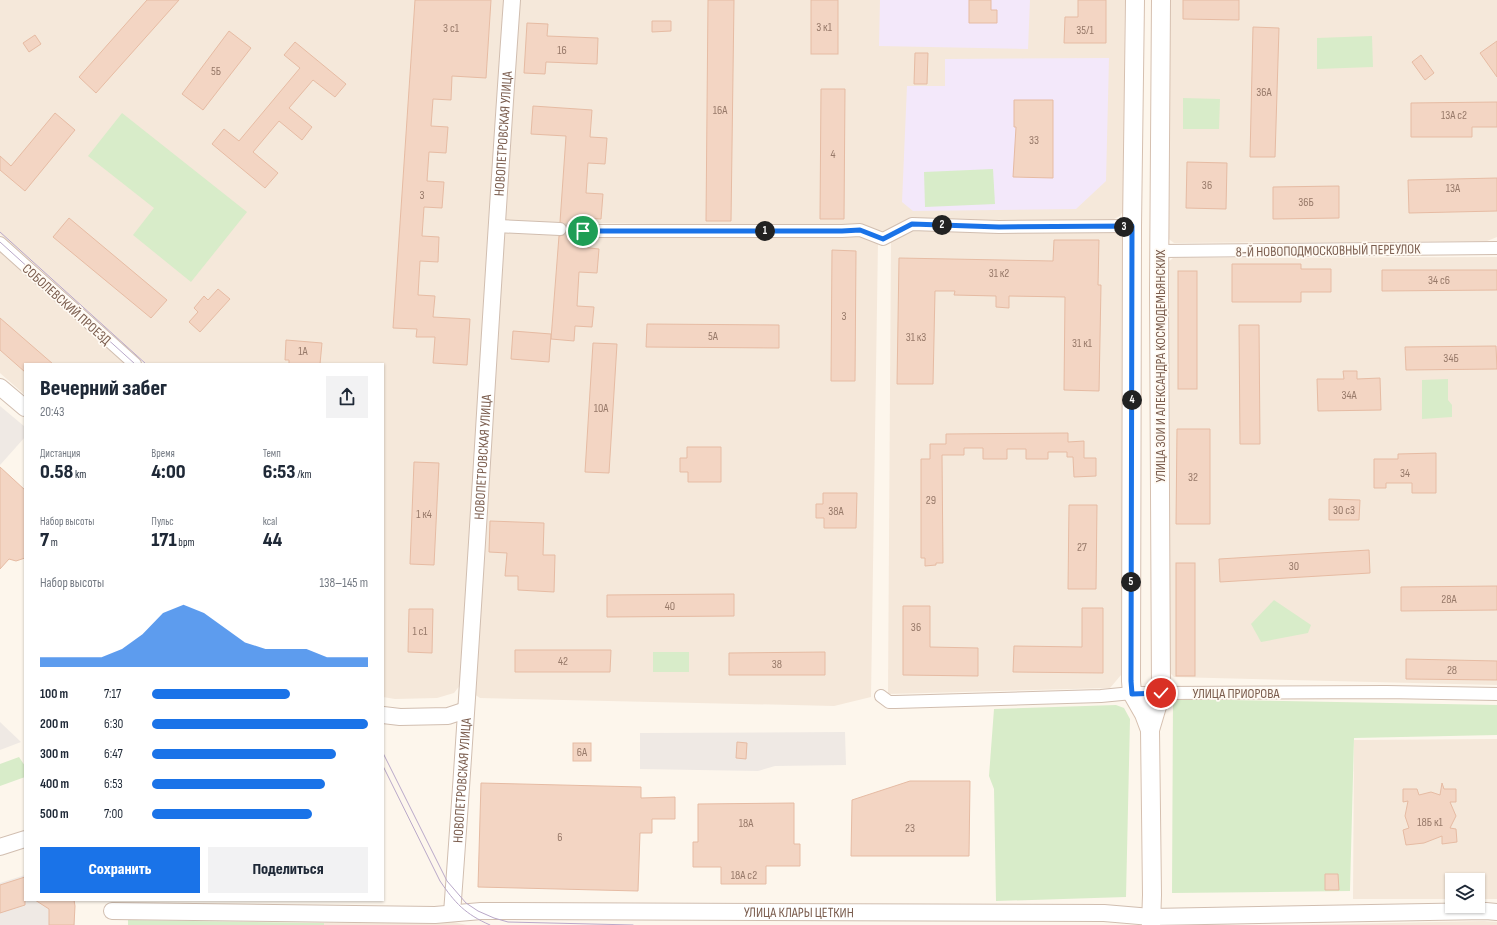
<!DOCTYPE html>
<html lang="ru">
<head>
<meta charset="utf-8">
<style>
  :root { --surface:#fff; --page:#f2f2f3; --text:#1f2937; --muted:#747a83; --accent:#1a73e8 }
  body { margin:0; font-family:"Sofia Sans Condensed",sans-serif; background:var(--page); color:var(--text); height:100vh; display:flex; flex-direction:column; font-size:15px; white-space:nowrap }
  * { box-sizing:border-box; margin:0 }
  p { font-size:13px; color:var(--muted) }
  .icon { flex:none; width:22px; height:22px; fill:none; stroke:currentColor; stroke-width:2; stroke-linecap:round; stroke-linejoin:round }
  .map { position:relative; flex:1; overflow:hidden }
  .sheet { position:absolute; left:24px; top:363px; width:360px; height:538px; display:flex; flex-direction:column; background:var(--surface); border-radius:0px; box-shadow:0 1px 3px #0004 }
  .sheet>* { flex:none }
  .tools { position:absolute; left:1445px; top:873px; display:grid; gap:8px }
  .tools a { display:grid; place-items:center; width:40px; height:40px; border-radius:0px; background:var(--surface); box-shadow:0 1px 3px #0004; font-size:20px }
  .pin { position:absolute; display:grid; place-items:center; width:34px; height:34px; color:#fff; margin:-17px; border:2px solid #fff; border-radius:50%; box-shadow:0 1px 4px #0007 }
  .km { position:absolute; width:20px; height:20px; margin:-10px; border-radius:50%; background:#222; color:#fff; font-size:11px; line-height:20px; text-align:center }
  .round { display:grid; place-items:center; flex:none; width:42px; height:42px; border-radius:0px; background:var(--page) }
  .summary { display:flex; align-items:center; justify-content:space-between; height:68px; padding:0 16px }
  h1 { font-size:22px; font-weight:800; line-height:30px }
  .figures { display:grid; grid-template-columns:repeat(3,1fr); gap:6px; height:68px; padding:4px 16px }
  .figures div { display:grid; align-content:center }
  .figures b { font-size:20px; font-weight:800 }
  .figures small { font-size:11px; font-weight:400 }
  .figures p { font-size:11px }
  .chart { height:112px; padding:8px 16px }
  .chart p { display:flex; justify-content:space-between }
  .chart svg { width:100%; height:72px; margin-top:4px; fill:var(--accent); opacity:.7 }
  .primary-button { display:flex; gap:8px; margin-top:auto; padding:8px 16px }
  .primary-button a { flex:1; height:46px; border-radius:0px; background:var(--accent); color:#fff; font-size:16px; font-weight:800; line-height:46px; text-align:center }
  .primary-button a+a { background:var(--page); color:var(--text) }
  ul { padding:0 16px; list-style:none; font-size:13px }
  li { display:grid; grid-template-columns:64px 48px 1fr; align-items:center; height:30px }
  li i { height:10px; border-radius:5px; background:var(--accent) }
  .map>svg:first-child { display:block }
  .residential { fill:#f5e8da }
  .industrial { fill:#efe9e4 }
  .education { fill:#f3e8fa }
  .green { fill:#d8ecc9 }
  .building { fill:#f3d5c3; stroke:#e6bba3 }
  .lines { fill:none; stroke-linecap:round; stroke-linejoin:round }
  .minor-tunnel { stroke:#dcd0c4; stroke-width:12; stroke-dasharray:12 6; stroke-linecap:butt }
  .minor-casing { stroke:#d1beb0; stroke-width:14 }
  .tertiary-casing { stroke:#d1beb0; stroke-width:18 }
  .secondary-casing { stroke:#d6c0b0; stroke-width:20 }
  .minor { stroke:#fff; stroke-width:12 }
  .tertiary { stroke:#fff; stroke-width:16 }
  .secondary { stroke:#fff; stroke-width:18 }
  .tram { stroke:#b9a8c9; stroke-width:1 }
  .route-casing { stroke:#fff; stroke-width:8 }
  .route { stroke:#1a73e8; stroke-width:5 }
  .labels { text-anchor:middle; stroke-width:3.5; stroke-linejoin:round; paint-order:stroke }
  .number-label { font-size:12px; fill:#987a6a }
  .street-label { font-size:14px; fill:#7a5c4d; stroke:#fffaf3 }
</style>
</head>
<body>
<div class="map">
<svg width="1497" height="925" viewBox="0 0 1497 925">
  <rect width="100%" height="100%" fill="#fdf6ec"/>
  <g class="residential">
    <path d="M0,0H506L461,684L454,693L437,698L395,699L383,697V364H146L0,234Z"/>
    <path d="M518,0H1125L1123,211L1120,216L1114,219L996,221H915L883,235L785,226L592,223L591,233H850L878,241L871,697L834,706L480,698L474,694Z"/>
    <path d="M1168,0H1497V237L1487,241L1174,243L1166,237Z"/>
    <path d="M910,228L1124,231L1122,665L1121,675L1110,688L888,694L891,240Z"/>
    <path d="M0,252L126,364H25V395L0,373Z"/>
    <path d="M1495,257H1497V685L1174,677L1167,670L1166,264L1173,258Z"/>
    <path d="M1497,739V899H1478V880H1452V899H1353L1354,740Z"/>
    <path d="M1484,921L1497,922V925H1299Z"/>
    <path d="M453,922L467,925H324V923Z"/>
  </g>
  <g class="industrial">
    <path d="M0,406L25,427V437L0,465Z"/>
    <path d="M0,722L21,742L0,750Z"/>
    <path d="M845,732L846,765L775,766L758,771L640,769V733Z"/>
    <path d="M25,875V900H75V925H0V883Z"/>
  </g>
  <g class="education">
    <path d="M880,0H1030L1028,49L879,46Z"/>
    <path d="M1109,58L1106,181L1076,209L913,211L902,202L907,86H945V59Z"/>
  </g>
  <g class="green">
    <path d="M1372,36L1373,67L1317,69V38Z"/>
    <path d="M1183,98L1220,99L1219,129H1183Z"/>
    <path d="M122,113L247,212L191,282L133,235L154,208L88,156Z"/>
    <path d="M993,169L995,204L925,207L924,172Z"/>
    <path d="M1448,379V400L1452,405V417L1422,419V380Z"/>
    <path d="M1274,600L1311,625L1308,633L1261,642L1251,624Z"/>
    <rect x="653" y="652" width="36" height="20"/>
    <path d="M1173,699L1497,705V735L1354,738L1350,891L1172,893Z"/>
    <path d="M1116,705L1124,708L1130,719L1126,897L996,901L994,789L989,776L994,709Z"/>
    <path d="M19,757L25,766V777L0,786V764Z"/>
    <path d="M128,920L324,923V925H128Z"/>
  </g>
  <g class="building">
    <path d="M147,0H179L96,93L79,77Z"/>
    <path d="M415,0H491L486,78L452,76L451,100L433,99L431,126L448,127L446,153L429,152L427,181L444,182L442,208L424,207L422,236L439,237L438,262L420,261L418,295L435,296L433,317L470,319L467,365L433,363L435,337H416L417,329L393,328Z"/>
    <path d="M708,0H734L731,221H706Z"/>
    <rect x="811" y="0" width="27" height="54"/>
    <path d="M969,0H991V10H997V23H969Z"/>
    <path d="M1078,0H1106V43H1064L1065,17H1078Z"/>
    <path d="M1183,0H1239V20L1183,19Z"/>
    <path d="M652,21H671V31L652,32Z"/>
    <path d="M527,23L548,24L547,36L598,38L597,64L546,62L545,74L524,73Z"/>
    <path d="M1253,27L1279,28L1275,157H1250Z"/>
    <path d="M229,31L251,48L203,110L182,94Z"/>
    <path d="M35,35L41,44L29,52L23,43Z"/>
    <path d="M1497,41V77L1480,53Z"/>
    <path d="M295,42L346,84L335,97L313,80L289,108L312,127L302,140L279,121L253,152L278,173L265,188L212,144L224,129L239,141L300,68L284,55Z"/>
    <path d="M915,53H928L927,84H914Z"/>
    <path d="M1421,55L1434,73L1425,80L1412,62Z"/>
    <path d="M821,89H845L844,219H820Z"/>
    <path d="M1014,100H1053V178L1013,177L1016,127H1014Z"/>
    <path d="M1497,102V127H1472V137H1411V103Z"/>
    <path d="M533,106L592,110L590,137L607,138L605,164L588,163L586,193L603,194L601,219L584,218L583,224L579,225L576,231L577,235L582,238L581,247L599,249L597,273L579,272L577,306L594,307L592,327L575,326L574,341L551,339L559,236L564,235L567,230L566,225L560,222L566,136L531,134Z"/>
    <path d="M55,113L75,130L25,191L0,170V156L11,166Z"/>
    <path d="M1187,162L1227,163L1226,209L1186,208Z"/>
    <path d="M1497,178V211L1409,213L1408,180Z"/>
    <path d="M1339,186V218L1273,219V187Z"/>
    <path d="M69,218L167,300L151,318L53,237Z"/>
    <path d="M1054,240H1099L1098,285H1101L1099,391L1064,390L1065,297L1009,296V308L996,307V296L954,295L955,291H935L933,384H897L899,258L1053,261Z"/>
    <path d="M832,250L856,251L855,381H831Z"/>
    <path d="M1232,264H1301V269H1331V292H1301V302H1232Z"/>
    <path d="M1382,270H1497V290L1382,291Z"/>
    <rect x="1178" y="271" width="19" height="118"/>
    <path d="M218,289L230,299L200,332L189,322L198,312L194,308L204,296L208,300Z"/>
    <path d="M0,318L53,364H25V372L0,350Z"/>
    <path d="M647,324L779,325V348L646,347Z"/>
    <path d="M1239,325H1259L1260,444H1240Z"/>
    <path d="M513,331L551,334L549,362L511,359Z"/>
    <path d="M286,340L322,343L320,364H289V360H285Z"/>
    <path d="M593,343L617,344L609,473L585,472Z"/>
    <path d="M1496,346L1497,369L1406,370L1405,347Z"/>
    <path d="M1343,371H1357V379L1380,378L1381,410L1318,411L1317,379H1344Z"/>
    <path d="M1177,429H1210V524H1176Z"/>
    <path d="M1068,433V442L1084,441V458H1096V476L1074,477L1073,457H1067V452H1048V459H1026V449H1007V459H983V448H964V455H942L943,563H936V565L925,566V558H921V459H930V444H946V434Z"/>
    <path d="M687,447H721V482H688V472H680V458H687Z"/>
    <path d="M1436,453V493H1412V483H1386V488H1374V459H1398V454Z"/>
    <path d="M414,462L439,463L434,565L410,564Z"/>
    <path d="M0,467L25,490V558L16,561L9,559L0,569Z"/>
    <path d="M823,493H857L856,528H824V518H816V504H823Z"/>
    <path d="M1329,499L1360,500L1359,520H1329Z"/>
    <path d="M1069,505H1097L1096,589H1068Z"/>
    <path d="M490,521L544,523L543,555H555L554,592L518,590V576H505L507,553L489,552Z"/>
    <path d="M1369,550L1370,573L1220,582L1219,559Z"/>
    <rect x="1176" y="563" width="19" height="113"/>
    <path d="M1497,586V610L1401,611V587Z"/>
    <path d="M734,594V616L607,617V595Z"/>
    <path d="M903,606H930V647L978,648V676L903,675Z"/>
    <path d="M1082,608H1103V673L1013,672L1014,646L1082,647Z"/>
    <path d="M409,609H433L432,653L408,652Z"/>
    <path d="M515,650H611L610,672H515Z"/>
    <path d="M825,652V675H729V653Z"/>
    <path d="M1406,659L1497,661V680L1406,679Z"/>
    <path d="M737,742L747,743L746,759L736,758Z"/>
    <rect x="573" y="743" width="18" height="18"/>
    <path d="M910,781H970L969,856H851L852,800Z"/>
    <path d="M481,783L641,787V798L675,797V819H652V833H640L638,891L478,887Z"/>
    <path d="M1442,783L1444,789H1456V802H1450L1456,816L1450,828L1456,829L1457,842L1442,844V836L1424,843L1406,845L1403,830L1409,828L1405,816L1408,801L1403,802V789H1417L1419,795L1431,792L1440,795Z"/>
    <path d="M794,803V844H800V866H766V884H721V867H693V842H698V804Z"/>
    <path d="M1325,874H1338L1339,890H1325Z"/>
    <path d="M25,877V905L0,913V885Z"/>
    <path d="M35,900H74L75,906L74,925H49V909Z"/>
  </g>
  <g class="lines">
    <path class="minor-tunnel" d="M560,229L583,231"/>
    <defs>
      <g id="minor">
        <path d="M497,226L560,229"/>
        <path d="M583,231H842L860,230L883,239L912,224L999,227L1132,226"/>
        <path d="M0,243L135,364"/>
        <path d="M1160,251L1497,248"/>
        <path d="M881,696L889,702H895L1101,696L1132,693H1161L1386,692L1497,694"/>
      </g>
      <g id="tertiary">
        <path d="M0,387L25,408"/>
        <path d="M383,715L400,717L448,716L466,710"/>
        <path d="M0,847L25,839"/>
        <path id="s1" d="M112,911L435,915L481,911L1104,913L1151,917L1486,911L1497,912"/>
        <path id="s2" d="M452,913C475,609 490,304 512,0"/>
      </g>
      <g id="secondary">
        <path d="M1135,0L1132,226L1131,681L1132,693L1144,714L1150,730"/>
        <path d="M1151,925L1152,895L1150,730L1161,693L1159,290L1161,0"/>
      </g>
    </defs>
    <use href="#minor" class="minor-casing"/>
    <use href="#tertiary" class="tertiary-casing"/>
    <use href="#secondary" class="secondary-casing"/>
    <use href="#minor" class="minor"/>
    <use href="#tertiary" class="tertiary"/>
    <use href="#secondary" class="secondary"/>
    <g class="tram">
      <path d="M0,232L146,364"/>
      <path d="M0,242L135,364"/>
      <path d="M383,753L447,881L466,903L478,911L494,918L508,922L633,925"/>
      <path d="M383,766L440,881C455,903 465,914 490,925"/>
    </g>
  </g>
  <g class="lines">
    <defs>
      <path id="route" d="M583,231H842L860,230L883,239L912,224L999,227L1132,226L1131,681L1132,694L1161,693"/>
    </defs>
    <use href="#route" class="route-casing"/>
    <use href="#route" class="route"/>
  </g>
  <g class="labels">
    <g class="number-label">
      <text x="824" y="31">3 к1</text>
      <text x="451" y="32">3 с1</text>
      <text x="1085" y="34">35/1</text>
      <text x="562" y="54">16</text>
      <text x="216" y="75">5Б</text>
      <text x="1264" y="96">36А</text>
      <text x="720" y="114">16А</text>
      <text x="1454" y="119">13А с2</text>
      <text x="1034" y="144">33</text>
      <text x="833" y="158">4</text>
      <text x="1207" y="189">36</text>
      <text x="1453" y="192">13А</text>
      <text x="422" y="199">3</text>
      <text x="1306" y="206">36Б</text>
      <text x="999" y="277">31 к2</text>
      <text x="1439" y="284">34 с6</text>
      <text x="844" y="320">3</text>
      <text x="713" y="340">5А</text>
      <text x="916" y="341">31 к3</text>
      <text x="1082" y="347">31 к1</text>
      <text x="303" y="355">1А</text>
      <text x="1451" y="362">34Б</text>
      <text x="1349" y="399">34А</text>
      <text x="601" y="412">10А</text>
      <text x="1405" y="477">34</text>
      <text x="1193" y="481">32</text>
      <text x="931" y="504">29</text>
      <text x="1344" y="514">30 с3</text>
      <text x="836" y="515">38А</text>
      <text x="424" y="518">1 к4</text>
      <text x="1082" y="551">27</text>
      <text x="1294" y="570">30</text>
      <text x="1449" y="603">28А</text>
      <text x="670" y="610">40</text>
      <text x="916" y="631">36</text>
      <text x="420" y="635">1 с1</text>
      <text x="563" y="665">42</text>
      <text x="777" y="668">38</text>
      <text x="1452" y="674">28</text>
      <text x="582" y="756">6А</text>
      <text x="1430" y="826">18Б к1</text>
      <text x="746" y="827">18А</text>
      <text x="910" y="832">23</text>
      <text x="560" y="841">6</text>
      <text x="744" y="879">18А с2</text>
    </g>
    <g class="street-label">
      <text dy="5" stroke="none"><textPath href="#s2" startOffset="781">НОВОПЕТРОВСКАЯ УЛИЦА</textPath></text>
      <text transform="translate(1328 250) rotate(-1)" y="5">8-Й НОВОПОДМОСКОВНЫЙ ПЕРЕУЛОК</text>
      <text transform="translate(67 304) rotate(42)" y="5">СОБОЛЕВСКИЙ ПРОЕЗД</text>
      <text transform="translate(1160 366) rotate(-90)" y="5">УЛИЦА ЗОИ И АЛЕКСАНДРА КОСМОДЕМЬЯНСКИХ</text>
      <text dy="5" stroke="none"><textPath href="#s2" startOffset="457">НОВОПЕТРОВСКАЯ УЛИЦА</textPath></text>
      <text x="1236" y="698">УЛИЦА ПРИОРОВА</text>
      <text dy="5" stroke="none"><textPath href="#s2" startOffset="133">НОВОПЕТРОВСКАЯ УЛИЦА</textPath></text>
      <text dy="5" stroke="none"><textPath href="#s1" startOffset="687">УЛИЦА КЛАРЫ ЦЕТКИН</textPath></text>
    </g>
  </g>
</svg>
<div class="tools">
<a><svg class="icon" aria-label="layers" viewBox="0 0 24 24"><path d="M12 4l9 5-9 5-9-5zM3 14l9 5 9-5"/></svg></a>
</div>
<div class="pin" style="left:583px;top:231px;background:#1e9e55"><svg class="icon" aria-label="arrive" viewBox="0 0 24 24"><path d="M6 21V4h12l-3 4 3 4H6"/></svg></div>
<div class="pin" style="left:1161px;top:693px;background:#d93025"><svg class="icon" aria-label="check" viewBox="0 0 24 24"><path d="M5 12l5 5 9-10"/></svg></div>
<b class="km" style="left:765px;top:231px">1</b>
<b class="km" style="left:942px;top:225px">2</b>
<b class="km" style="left:1124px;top:227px">3</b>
<b class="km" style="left:1132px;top:400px">4</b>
<b class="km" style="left:1131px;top:582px">5</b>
<section class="sheet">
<div class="summary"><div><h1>Вечерний забег</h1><p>20:43</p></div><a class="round"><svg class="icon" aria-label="share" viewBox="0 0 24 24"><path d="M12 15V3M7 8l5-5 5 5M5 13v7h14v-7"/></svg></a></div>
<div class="figures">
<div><p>Дистанция</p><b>0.58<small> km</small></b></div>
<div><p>Время</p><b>4:00</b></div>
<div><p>Темп</p><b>6:53<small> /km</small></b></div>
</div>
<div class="figures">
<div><p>Набор высоты</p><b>7<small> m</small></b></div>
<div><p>Пульс</p><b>171<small> bpm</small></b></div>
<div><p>kcal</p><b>44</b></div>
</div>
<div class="chart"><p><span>Набор высоты</span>138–145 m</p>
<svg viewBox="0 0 160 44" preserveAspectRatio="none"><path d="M0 44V38L10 38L20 38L30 38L40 33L50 24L60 11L70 6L80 11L90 20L100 29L110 33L120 33L130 33L140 38L150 38L160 38V44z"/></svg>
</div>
<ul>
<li><b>100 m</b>7:17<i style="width:64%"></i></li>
<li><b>200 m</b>6:30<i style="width:100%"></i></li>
<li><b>300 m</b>6:47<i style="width:85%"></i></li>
<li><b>400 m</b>6:53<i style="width:80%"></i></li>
<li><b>500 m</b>7:00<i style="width:74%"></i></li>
</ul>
<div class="primary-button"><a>Сохранить</a><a>Поделиться</a></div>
</section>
</div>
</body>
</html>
